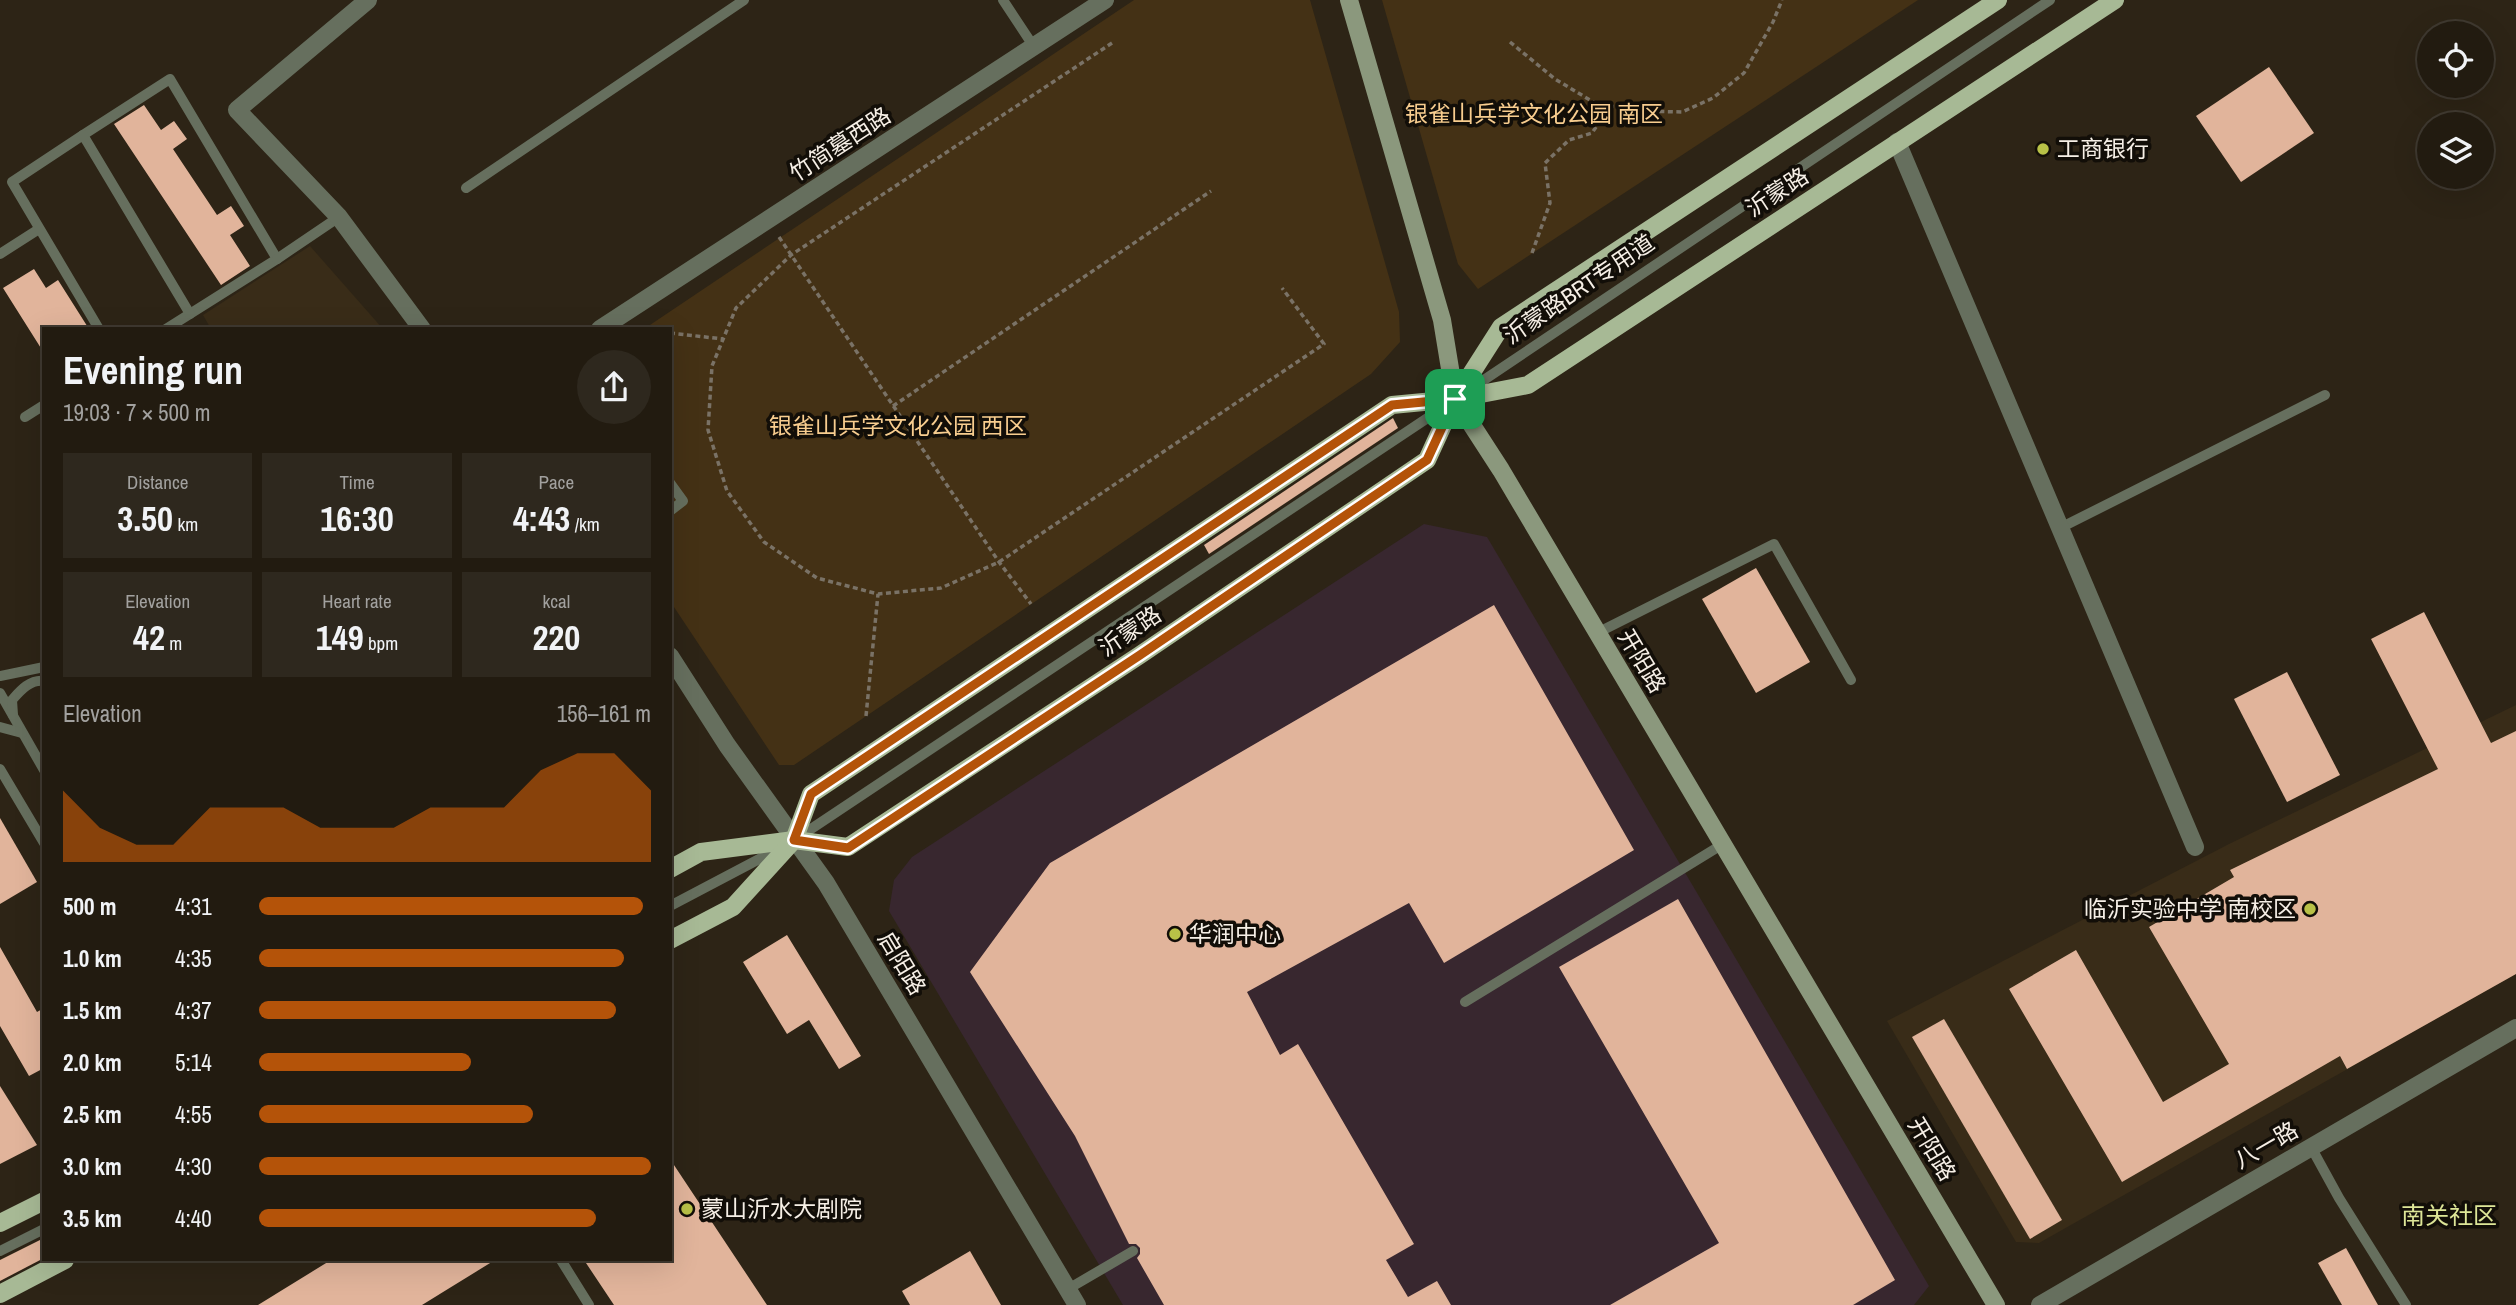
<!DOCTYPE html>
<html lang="en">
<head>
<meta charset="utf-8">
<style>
  :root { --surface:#221b10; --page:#2e281e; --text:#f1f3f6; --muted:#a2a19f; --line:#3f3930; --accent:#b45309 }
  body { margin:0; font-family:"Archivo Narrow","Noto Sans SC",sans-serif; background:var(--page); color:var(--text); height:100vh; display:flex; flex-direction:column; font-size:26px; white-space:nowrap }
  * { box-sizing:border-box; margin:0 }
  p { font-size:23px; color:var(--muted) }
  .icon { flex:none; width:38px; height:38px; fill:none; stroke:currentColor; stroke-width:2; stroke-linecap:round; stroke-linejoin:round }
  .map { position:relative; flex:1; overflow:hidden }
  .panel { position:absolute; left:42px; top:327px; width:630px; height:934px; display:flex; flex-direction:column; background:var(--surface); border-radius:0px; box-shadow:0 7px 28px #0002,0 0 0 2px var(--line) }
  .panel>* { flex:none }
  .tools { position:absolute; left:2417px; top:21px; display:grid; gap:14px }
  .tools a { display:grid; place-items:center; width:77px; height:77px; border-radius:50%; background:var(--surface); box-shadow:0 7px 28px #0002,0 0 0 2px var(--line); font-size:35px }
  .pin { position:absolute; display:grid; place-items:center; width:60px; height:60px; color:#fff; margin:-30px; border-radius:14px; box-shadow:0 4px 10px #0006 }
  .round { display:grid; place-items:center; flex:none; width:74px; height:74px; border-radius:37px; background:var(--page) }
  .head { display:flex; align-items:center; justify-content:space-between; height:119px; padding:0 21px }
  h1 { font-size:38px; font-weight:700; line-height:52px }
  .stats { display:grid; grid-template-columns:repeat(3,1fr); gap:10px; height:119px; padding:7px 21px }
  .stats div { display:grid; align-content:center; border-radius:0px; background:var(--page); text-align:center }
  .stats b { font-size:35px; font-weight:700 }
  .stats small { font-size:19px; font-weight:400 }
  .stats p { font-size:19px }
  .chart { height:196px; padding:14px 21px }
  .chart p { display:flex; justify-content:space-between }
  .chart svg { width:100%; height:126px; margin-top:7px; fill:var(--accent); opacity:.7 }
  ul { padding:0 21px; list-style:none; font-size:23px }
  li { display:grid; grid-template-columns:112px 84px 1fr; align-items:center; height:52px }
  li i { height:18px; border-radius:9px; background:var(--accent) }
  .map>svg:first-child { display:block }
  .commercial { fill:#38272f }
  .built { fill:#392c18 }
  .green { fill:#443115 }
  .building { fill:#e1b49b }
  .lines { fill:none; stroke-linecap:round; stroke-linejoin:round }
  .path { stroke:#7a7266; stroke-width:3.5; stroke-dasharray:5 3.5; stroke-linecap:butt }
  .lane { stroke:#666f5e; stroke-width:10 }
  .street { stroke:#666f5e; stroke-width:18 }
  .secondary { stroke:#8b987d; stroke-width:18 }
  .primary { stroke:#a7b995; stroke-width:18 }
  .route-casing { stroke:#fff; stroke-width:14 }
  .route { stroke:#b45309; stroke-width:9 }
  .poi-dot { fill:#b8c147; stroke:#120e08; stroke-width:2.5 }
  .labels { text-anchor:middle; stroke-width:7; stroke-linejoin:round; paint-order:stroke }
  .park-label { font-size:23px; fill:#f8cd8f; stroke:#120e08 }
  .street-label { font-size:23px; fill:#f6efe6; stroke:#120e08 }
  .poi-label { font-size:23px; fill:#f6efe6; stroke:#120e08; text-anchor:start }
  .neighbourhood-label { font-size:24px; fill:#dde597; stroke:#120e08 }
</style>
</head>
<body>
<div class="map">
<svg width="2516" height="1305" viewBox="0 0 2516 1305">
  <rect width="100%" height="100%" fill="#2d2416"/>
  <path class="commercial" d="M1424,524L1487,537L1929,1286L1914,1305H1123L889,911L894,880L912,857Z"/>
  <g class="built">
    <path d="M310,246L383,329H211L203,315Z"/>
    <path d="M2516,705V974L2039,1243L2016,1242L1887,1021L2229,844Z"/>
  </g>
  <g class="green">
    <path d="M1134,0H1310L1399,312L1400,342L1371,374L794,765H779L670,601V329H644Z"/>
    <path d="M1382,0H1918L1478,289L1458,264Z"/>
  </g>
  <g class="building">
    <path d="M2269,67L2314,133L2241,182L2196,116Z"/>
    <path d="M144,105L161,130L174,121L187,139L173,149L217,215L231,206L244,226L230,235L250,266L221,285L114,124Z"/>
    <path d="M34,269L46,288L58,280L89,329H44V353L3,288Z"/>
    <path d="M1393,418L1398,428L1209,554L1204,545Z"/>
    <path d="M1756,568L1810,662L1756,693L1702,599Z"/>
    <path d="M1494,605L1634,850L1444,963L1409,903L1247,992L1280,1055L1298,1044L1414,1244L1386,1260L1408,1297L1437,1281L1451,1305H1164L1137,1258L1140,1254V1248L1136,1244H1129L1075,1136L970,972L1050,863Z"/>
    <path d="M2424,612L2491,743L2516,731V974L2347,1069L2340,1056L2122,1182L2009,989L2076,950L2163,1102L2229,1064L2149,927L2234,877L2230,870L2438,769L2371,639Z"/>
    <path d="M2287,672L2340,775L2287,802L2234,699Z"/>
    <path d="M0,818L37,882L0,904Z"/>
    <path d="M1678,899L1895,1280L1853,1305H1610L1719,1243L1559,967Z"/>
    <path d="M787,935L861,1056L839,1069L809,1020L787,1034L743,962Z"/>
    <path d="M0,947L37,1012L44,1008V1068L29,1076L0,1026Z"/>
    <path d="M1944,1019L2062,1220L2030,1239L1912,1037Z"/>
    <path d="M0,1086L37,1145L0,1164Z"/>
    <path d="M670,1159L767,1305H614L584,1260H670Z"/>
    <path d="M44,1238V1258L0,1281V1260Z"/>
    <path d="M2346,1248L2378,1305H2342L2318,1263Z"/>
    <path d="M970,1251L1001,1305H910L902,1291Z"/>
    <path d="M331,1260H495L422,1305H258Z"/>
  </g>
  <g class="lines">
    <g class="path">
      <path d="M1510,42L1555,79L1595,103L1638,111L1682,112L1713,98L1744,73L1773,22L1782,0"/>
      <path d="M1112,43L791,255L736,308L712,366L708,430L727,491L764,542L817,578L878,594L941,588L999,562L1324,344L1282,288"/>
      <path d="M779,237L999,562L1031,604"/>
      <path d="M1532,253L1550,203L1545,163L1569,140L1592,133L1610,106"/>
      <path d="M670,333L723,339"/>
      <path d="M893,406L1211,191"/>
      <path d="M866,716L878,594"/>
    </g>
    <g class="lane">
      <path d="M1003,0L1034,47"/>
      <path d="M83,135L170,79L277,259L166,329"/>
      <path d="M466,188L744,0"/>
      <path d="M0,254L39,229"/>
      <path d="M277,259L339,217"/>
      <path d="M99,329L12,182L83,135L190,314"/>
      <path d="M1463,394L2050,0"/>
      <path d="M25,417L44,405"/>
      <path d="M670,483L683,501L670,511"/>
      <path d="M2060,528L2325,395"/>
      <path d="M1597,633L1774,544L1851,680"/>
      <path d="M0,676L44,667"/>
      <path d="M0,693L44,770"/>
      <path d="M13,715L12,700C20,691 30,679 44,681"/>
      <path d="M0,727L22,733"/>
      <path d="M0,769L44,843"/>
      <path d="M796,839L1450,403"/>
      <path d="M670,906L782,847"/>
      <path d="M1465,1002L1723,844"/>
      <path d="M2311,1147L2339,1198L2406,1305"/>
      <path d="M0,1251L44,1229"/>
      <path d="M561,1260L589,1305"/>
      <path d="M1068,1289L1133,1251"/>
    </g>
    <g class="street">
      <path d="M368,0L237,110L339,217L422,329"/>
      <path d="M1897,142L2195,847"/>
      <path d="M600,329L1105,0"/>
      <path d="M670,656L727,745L826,883L1077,1305"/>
      <path d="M2040,1305L2516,1028"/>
    </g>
    <path class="secondary" d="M1349,0L1442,320L1455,399L1501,470L1996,1305"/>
    <g class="primary">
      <path d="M670,869L701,852L794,840L848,847L1140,655L1427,460L1455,399L1501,327L1998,0"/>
      <path d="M670,940L733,907L794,840L811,794L1392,405L1455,399L1528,385L2115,0"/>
      <path d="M0,1223L44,1201"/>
      <path d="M0,1294L65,1260"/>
    </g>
  </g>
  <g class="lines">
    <defs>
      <path id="route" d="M1455,399L1427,460L1140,655L848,848L794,840L811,794L1392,405Z"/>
    </defs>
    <use href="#route" class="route-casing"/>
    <use href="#route" class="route"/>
  </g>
  <g class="poi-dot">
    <circle cx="2043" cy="149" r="7"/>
    <circle cx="2310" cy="909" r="7"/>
    <circle cx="1175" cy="934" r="7"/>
    <circle cx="687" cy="1209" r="7"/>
  </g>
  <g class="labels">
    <g class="park-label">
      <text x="1534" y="122">银雀山兵学文化公园 南区</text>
      <text x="898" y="434">银雀山兵学文化公园 西区</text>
    </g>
    <g class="street-label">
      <text transform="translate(840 144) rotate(-33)" y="8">竹简墓西路</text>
      <text transform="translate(1777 192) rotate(-33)" y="8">沂蒙路</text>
      <text transform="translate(1579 289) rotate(-34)" y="8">沂蒙路BRT专用道</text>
      <text transform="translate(1130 631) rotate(-34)" y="8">沂蒙路</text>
      <text transform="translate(1642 661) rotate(59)" y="8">开阳路</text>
      <text transform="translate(902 963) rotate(59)" y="8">启阳路</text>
      <text transform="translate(2266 1145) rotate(-30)" y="8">八一路</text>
      <text transform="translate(1932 1149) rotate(59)" y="8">开阳路</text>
    </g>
    <g class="poi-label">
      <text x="2057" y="157">工商银行</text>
      <text x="2296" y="917" text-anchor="end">临沂实验中学 南校区</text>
      <text x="1189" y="942">华润中心</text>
      <text x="701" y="1217">蒙山沂水大剧院</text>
    </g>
    <g class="neighbourhood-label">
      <text x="2449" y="1224">南关社区</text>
    </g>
  </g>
</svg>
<div class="tools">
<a><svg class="icon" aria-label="locate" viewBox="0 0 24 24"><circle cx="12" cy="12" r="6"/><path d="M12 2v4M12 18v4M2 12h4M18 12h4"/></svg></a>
<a><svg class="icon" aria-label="layers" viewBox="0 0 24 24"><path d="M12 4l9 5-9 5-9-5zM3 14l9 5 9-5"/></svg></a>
</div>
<div class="pin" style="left:1455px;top:399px;background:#1e9e55"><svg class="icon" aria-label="arrive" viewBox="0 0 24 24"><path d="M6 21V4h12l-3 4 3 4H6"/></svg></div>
<section class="panel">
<div class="head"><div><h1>Evening run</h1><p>19:03 · 7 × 500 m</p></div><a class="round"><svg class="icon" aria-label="share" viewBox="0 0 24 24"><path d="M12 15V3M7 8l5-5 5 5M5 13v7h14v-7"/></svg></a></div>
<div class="stats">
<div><p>Distance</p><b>3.50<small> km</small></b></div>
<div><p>Time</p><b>16:30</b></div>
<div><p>Pace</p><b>4:43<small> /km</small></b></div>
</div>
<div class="stats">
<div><p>Elevation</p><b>42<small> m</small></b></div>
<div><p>Heart rate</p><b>149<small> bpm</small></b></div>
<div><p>kcal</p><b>220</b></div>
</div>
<div class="chart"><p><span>Elevation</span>156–161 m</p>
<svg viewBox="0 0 160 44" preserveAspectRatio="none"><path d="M0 44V19L10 32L20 38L30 38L40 25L50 25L60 25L70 32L80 32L90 32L100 25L110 25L120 25L130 12L140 6L150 6L160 19V44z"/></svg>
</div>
<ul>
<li><b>500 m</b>4:31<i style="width:98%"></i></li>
<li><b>1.0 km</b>4:35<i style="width:93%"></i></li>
<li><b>1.5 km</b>4:37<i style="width:91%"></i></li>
<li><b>2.0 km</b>5:14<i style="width:54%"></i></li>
<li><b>2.5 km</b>4:55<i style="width:70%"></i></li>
<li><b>3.0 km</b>4:30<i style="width:100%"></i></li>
<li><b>3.5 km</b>4:40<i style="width:86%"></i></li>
</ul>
</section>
</div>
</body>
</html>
